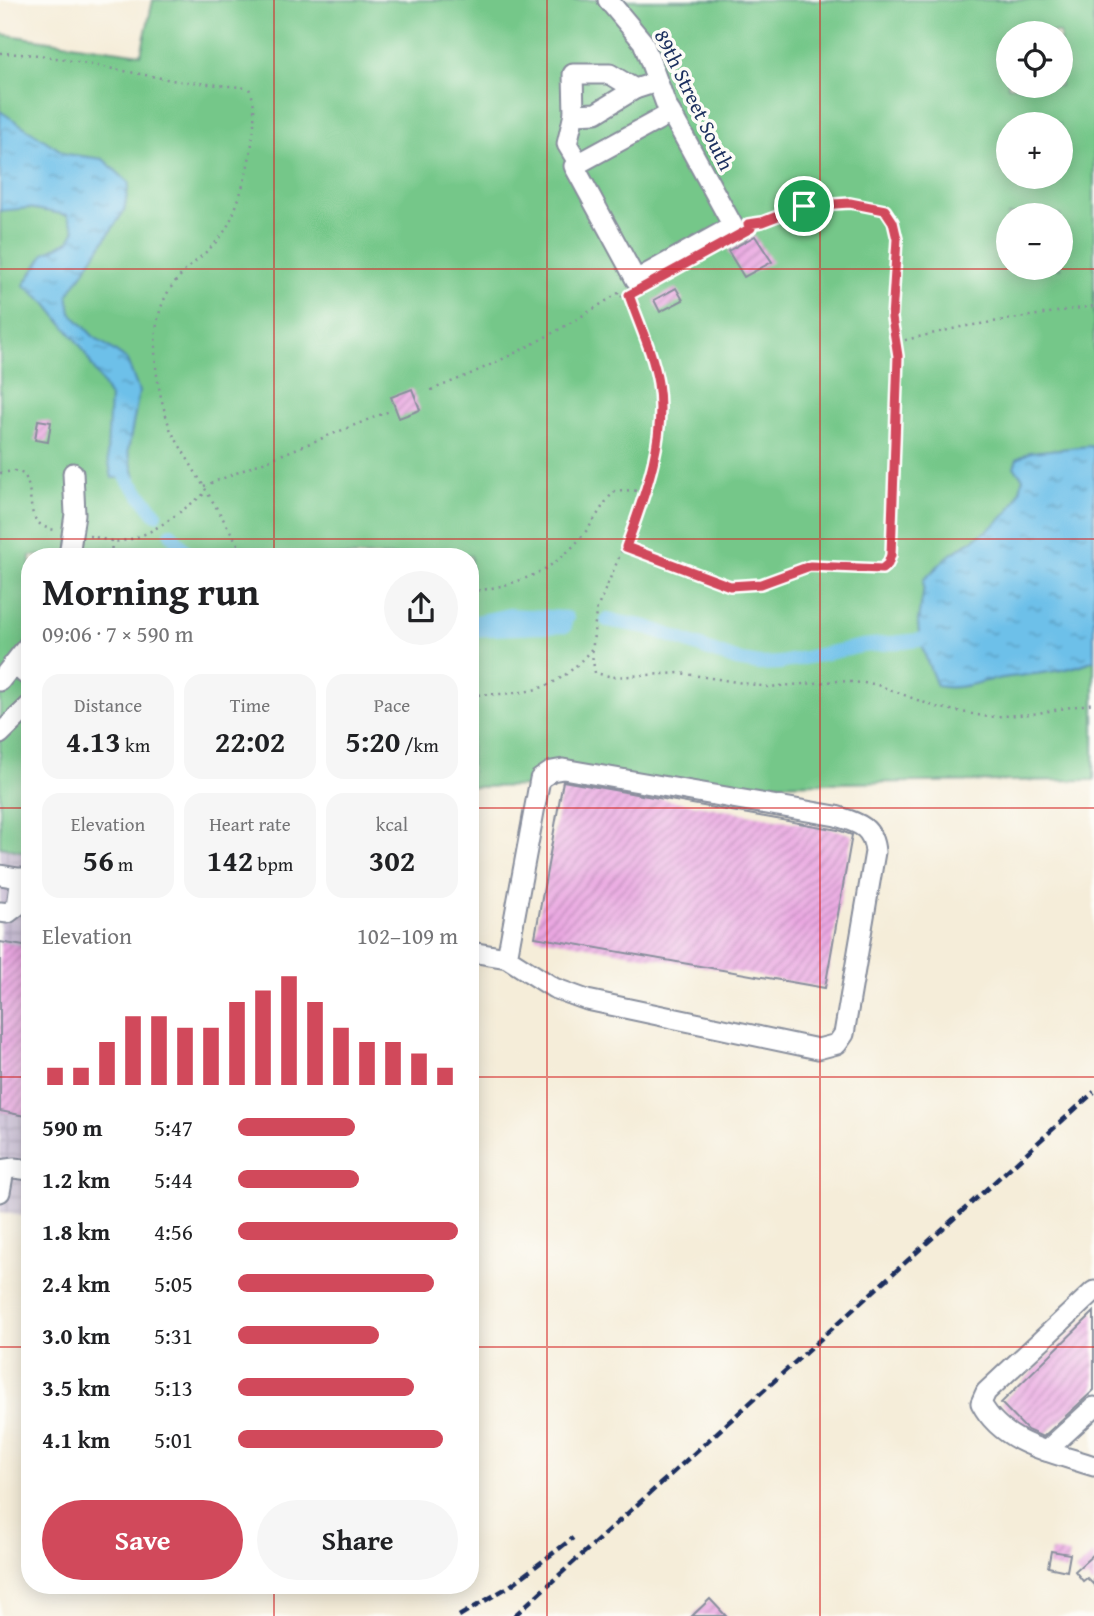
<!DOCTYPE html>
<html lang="en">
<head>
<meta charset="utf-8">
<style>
  :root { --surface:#fff; --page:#f6f6f6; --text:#202124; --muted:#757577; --accent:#d1495b }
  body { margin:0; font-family:"Gentium Book Plus",serif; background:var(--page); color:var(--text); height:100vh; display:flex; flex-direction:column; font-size:26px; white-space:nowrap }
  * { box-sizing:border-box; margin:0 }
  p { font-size:23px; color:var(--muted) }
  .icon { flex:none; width:38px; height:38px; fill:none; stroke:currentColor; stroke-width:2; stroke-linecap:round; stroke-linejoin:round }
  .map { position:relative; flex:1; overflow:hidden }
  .drawer { position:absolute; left:21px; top:548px; width:458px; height:1046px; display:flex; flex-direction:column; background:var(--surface); border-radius:28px; box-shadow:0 4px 18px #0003 }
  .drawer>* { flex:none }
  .tools { position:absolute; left:996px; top:21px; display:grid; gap:14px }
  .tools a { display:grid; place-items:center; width:77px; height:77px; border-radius:50%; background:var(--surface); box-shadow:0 4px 18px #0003; font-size:35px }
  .pin { position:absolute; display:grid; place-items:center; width:60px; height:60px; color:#fff; margin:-30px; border:4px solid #fff; border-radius:50%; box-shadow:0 2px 7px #0007 }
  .round { display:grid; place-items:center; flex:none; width:74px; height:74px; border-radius:37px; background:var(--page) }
  .summary { display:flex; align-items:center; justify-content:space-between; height:119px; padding:0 21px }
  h1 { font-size:38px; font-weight:700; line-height:52px }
  .figures { display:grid; grid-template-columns:repeat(3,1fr); gap:10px; height:119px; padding:7px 21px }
  .figures div { display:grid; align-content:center; border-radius:18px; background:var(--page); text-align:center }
  .figures b { font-size:30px; font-weight:700 }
  .figures small { font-size:19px; font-weight:400 }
  .figures p { font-size:19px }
  .chart { height:196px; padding:14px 21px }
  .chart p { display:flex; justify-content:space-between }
  .chart svg { width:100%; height:126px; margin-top:7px; stroke:var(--accent); stroke-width:6 }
  .cta { display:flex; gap:14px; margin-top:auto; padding:14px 21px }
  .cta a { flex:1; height:80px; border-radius:42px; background:var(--accent); color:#fff; font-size:28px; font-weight:700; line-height:80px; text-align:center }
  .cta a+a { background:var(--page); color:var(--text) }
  ul { padding:0 21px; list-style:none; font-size:23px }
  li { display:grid; grid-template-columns:112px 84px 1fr; align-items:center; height:52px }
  li i { height:18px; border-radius:9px; background:var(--accent) }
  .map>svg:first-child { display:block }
  .industrial { fill:url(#industrial-grid) }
  .park { fill:#75c789; stroke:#487b74; stroke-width:2; fill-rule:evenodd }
  .water { fill:url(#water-ripples); stroke:#4478a4; stroke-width:2 }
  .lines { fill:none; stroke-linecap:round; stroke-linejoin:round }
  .canal { stroke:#6dc0e9; stroke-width:14 }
  .building { fill:url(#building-hatch) }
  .minor-casing { stroke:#888e9c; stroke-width:23 }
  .path { stroke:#888e9c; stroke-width:2.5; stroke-dasharray:2 5; stroke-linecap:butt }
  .minor { stroke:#fff; stroke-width:19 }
  .rail { stroke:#1b2f5e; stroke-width:4.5; stroke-dasharray:10 5; stroke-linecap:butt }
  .route-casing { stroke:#fff; stroke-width:14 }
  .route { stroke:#d1495b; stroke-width:9 }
  .grid { fill:none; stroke:#d62828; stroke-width:2; stroke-opacity:0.55 }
  .labels { text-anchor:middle; stroke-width:7; stroke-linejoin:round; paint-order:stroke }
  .street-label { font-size:21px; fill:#1b2f5e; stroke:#fdfcf7 }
</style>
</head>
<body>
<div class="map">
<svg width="1094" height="1616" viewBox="0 0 1094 1616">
  <defs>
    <pattern id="industrial-grid" width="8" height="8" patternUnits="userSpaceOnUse" patternTransform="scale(1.75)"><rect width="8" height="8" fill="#cabfd6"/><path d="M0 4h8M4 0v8" fill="none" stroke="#ada4ba"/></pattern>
    <pattern id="water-ripples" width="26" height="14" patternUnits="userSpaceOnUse" patternTransform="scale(1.75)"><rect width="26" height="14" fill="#6dc0e9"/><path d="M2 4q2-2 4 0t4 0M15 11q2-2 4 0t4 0" fill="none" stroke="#599cc0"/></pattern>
    <pattern id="building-hatch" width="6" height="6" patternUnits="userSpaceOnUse" patternTransform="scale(1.75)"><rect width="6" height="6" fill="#eaa7e1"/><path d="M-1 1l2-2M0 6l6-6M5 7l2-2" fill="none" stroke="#bd88ba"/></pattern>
  </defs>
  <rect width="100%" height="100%" fill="#fdfcf7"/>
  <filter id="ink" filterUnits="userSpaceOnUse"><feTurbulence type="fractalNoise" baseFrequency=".0143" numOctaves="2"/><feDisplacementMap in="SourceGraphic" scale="14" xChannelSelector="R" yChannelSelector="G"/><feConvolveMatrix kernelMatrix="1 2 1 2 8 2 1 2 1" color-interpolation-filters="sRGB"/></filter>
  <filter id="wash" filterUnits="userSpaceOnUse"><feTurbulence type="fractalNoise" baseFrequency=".00686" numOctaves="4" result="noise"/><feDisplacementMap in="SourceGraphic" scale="28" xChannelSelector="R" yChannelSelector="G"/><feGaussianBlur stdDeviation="1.57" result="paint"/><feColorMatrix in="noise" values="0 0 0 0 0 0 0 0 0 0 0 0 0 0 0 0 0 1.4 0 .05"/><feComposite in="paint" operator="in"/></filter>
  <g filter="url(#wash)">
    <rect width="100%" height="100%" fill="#f5edd9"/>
    <path class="industrial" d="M0,847L30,853V1215L21,1216L0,1212Z"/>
    <path class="park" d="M153,0H1094V780L471,787V556H30V853L0,847V34L141,54ZM1008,33H1060V86H1008ZM1008,124H1060V177H1008ZM1008,215H1060V268H1008Z"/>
    <g class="water">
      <path d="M0,111L66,154L103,159L129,183L124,211L68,295L71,313L93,336L127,360L139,392L128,451L135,478H112L107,453L110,397L82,348L46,303L24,285L45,253L69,241L75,230L67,215L29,208L0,211Z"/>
      <path d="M1090,446L1094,448V660C1063,674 1029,673 997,679C976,682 958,691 937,686C929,665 919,645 918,623C918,608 926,596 923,580C933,572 941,562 951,554C982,532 1016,521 1023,478L1014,467L1017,459L1030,452Z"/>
    </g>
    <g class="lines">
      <g class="canal">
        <path d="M121,467L129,481L156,514"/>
        <path d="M171,534L189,556"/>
        <path d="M607,620L647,627L736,660L760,664L780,663L862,646L920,640"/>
        <path d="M471,623L509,615L567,618"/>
        <path d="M471,630L565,626"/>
      </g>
    </g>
    <g id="blocks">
      <g class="building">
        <path d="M755,236L772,262L744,277L728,251Z"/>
        <path d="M676,288L683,300L660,312L654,300Z"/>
        <path d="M412,389L420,410L399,418L391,397Z"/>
        <path d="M38,420L51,422L48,442L35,440Z"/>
        <path d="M563,781L838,830L852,835L825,988L535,937Z"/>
        <path d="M0,942L30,947V1117L0,1111Z"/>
        <path d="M1094,1312V1390L1043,1437L1027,1430L1001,1403Z"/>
        <path d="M1051,1551L1070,1554L1067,1571L1048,1567Z"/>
        <path d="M1094,1554V1585L1087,1578L1083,1581L1075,1571Z"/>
        <path d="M710,1599L726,1616H692Z"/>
      </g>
    </g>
  </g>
  <g filter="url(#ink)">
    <use href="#blocks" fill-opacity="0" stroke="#888e9c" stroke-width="2"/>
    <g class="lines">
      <defs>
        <g id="minor">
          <path d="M608,0L643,42L667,107L671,113L733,226L636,280L574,166L671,113"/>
          <path d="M574,114L596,113L635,89"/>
          <path d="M579,164L567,144L574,114L573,74H610L635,89L657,82"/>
          <path d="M69,556L75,514L73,473"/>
          <path d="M14,664L30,678"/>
          <path d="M0,681L30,643"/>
          <path d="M0,734L30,705"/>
          <path d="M0,875L30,880"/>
          <path d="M0,912L8,913L17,906L21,878"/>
          <path d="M471,952L507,958L554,988L587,1000L818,1049L837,1044L844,1034L875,852C873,826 858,823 836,816L563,769L552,771L540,779L507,958"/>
          <path d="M0,1170L14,1168L30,1170"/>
          <path d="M0,1192L4,1170"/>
          <path d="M1094,1291L986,1392L981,1403C1003,1445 1052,1452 1094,1466"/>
          <path d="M1046,1451L1094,1407"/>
        </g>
      </defs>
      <use href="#minor" class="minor-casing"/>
      <g class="path">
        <path d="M0,53L40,55L177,81L240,87L249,89C265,114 241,208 224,232C207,257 177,270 164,300C147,339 157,392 171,431L245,556"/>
        <path d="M748,224C760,222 771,216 783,211C812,200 856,198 885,210C911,249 882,299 897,342"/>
        <path d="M629,295L658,382L656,437L642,504L596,611L592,655L595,673L613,677L680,673L768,687L839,681L875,684L936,707L988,717L1032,714L1094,703"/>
        <path d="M431,390C499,364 559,332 620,292L623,299L629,295"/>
        <path d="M0,473L15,471L24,474C37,497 21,524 55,530"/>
        <path d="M204,486L392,410"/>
        <path d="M89,536C100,537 110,543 122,541C154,536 181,510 207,492"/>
        <path d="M627,547L730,586L761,584L810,566L882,569L888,564L891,555L897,342L961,327L1094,306"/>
        <path d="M111,556L112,541"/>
        <path d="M471,592C522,583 554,573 587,530C597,517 604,501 616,490L646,491"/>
        <path d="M471,695C530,693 554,695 594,646"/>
      </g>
      <use href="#minor" class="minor"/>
      <g class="rail">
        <path d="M459,1616L510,1586L573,1538"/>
        <path d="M514,1616L1094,1092"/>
      </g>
    </g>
  </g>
  <g class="lines" filter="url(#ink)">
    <defs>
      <path id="route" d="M850,203L885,210L893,222L897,239L892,318L898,356L891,555L888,564L882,569L810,566L761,584L730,586L626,547C644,497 667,438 658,383C653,353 639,324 629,295L751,228L748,224L762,222L804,206Z"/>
    </defs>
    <use href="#route" class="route-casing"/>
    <use href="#route" class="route"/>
  </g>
  <path class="grid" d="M274,0V556M547,0V1616M820,0V1616M0,269H1094M0,539H1094M0,808H30M471,808H1094M0,1077H30M471,1077H1094M0,1347H30M471,1347H1094M274,1586V1616"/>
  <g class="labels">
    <g class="street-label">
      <text transform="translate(694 100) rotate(64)" y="7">89th Street South</text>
    </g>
  </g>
</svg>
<div class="tools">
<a><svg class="icon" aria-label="locate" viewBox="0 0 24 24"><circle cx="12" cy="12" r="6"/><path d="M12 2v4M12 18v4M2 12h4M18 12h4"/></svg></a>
<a>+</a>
<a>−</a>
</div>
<div class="pin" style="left:804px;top:206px;background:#1e9e55"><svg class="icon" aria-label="arrive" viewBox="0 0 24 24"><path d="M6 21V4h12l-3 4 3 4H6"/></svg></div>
<section class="drawer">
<div class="summary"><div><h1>Morning run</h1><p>09:06 · 7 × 590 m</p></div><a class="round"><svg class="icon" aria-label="share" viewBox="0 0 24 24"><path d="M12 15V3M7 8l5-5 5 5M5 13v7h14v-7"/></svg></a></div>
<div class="figures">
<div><p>Distance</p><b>4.13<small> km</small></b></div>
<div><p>Time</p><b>22:02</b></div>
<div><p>Pace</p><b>5:20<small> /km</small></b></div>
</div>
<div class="figures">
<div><p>Elevation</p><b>56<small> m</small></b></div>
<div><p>Heart rate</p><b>142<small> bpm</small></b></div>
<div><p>kcal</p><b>302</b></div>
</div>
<div class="chart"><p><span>Elevation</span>102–109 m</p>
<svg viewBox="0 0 160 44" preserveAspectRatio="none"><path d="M5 44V38M15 44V38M25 44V29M35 44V20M45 44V20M55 44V24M65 44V24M75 44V15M85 44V11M95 44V6M105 44V15M115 44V24M125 44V29M135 44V29M145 44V33M155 44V38"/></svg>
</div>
<ul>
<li><b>590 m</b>5:47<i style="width:53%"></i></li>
<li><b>1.2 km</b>5:44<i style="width:55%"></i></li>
<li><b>1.8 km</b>4:56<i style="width:100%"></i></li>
<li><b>2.4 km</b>5:05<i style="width:89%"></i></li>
<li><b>3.0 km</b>5:31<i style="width:64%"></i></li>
<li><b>3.5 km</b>5:13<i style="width:80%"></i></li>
<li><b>4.1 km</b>5:01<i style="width:93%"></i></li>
</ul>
<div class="cta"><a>Save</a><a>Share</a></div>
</section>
</div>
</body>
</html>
